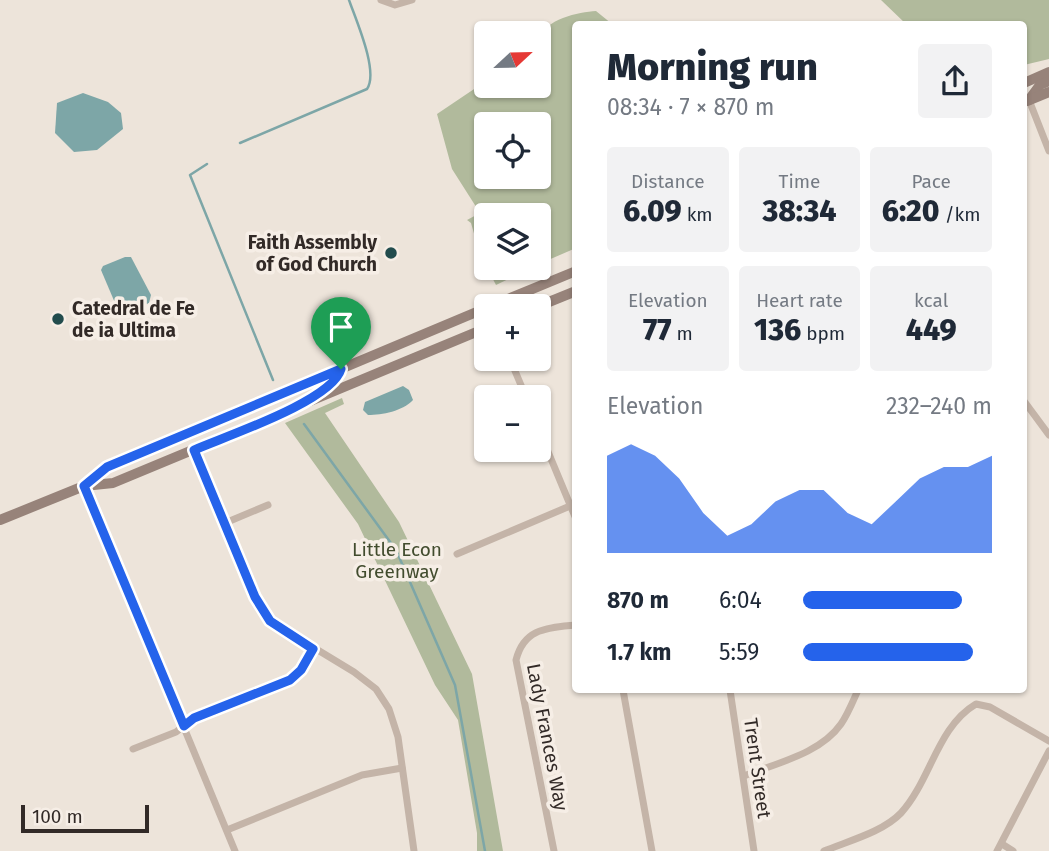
<!DOCTYPE html>
<html lang="en">
<head>
<meta charset="utf-8">
<style>
  :root { --surface:#fff; --page:#f2f2f3; --text:#1f2937; --muted:#747a83; --accent:#2563eb }
  body { margin:0; font-family:"Fira Sans",sans-serif; background:var(--page); color:var(--text); height:100vh; display:flex; flex-direction:column; font-size:26px; white-space:nowrap }
  * { box-sizing:border-box; margin:0 }
  p { font-size:23px; color:var(--muted) }
  .icon { flex:none; width:38px; height:38px; fill:none; stroke:currentColor; stroke-width:2; stroke-linecap:round; stroke-linejoin:round }
  .map { position:relative; flex:1; overflow:hidden }
  .sheet { position:absolute; left:572px; top:21px; width:455px; height:672px; display:flex; flex-direction:column; background:var(--surface); border-radius:7px; box-shadow:0 2px 5px #0004 }
  .sheet>* { flex:none }
  .needle { width:46px; rotate:68deg }
  .fabs { position:absolute; left:474px; top:21px; display:grid; gap:14px }
  .fabs a { display:grid; place-items:center; width:77px; height:77px; border-radius:7px; background:var(--surface); box-shadow:0 2px 5px #0004; font-size:35px }
  .scale { position:absolute; left:21px; bottom:18px; width:128px; box-sizing:border-box; padding-left:7px; border:4px solid #322a27; border-top:0; font-size:19px; line-height:24px; white-space:nowrap; color:#322a27; -webkit-text-stroke:5px #f6eee6; paint-order:stroke }
  .pin { position:absolute; display:grid; place-items:center; width:60px; height:60px; color:#fff; margin:-72px -30px; border-radius:50% 50% 50% 0; rotate:-45deg; box-shadow:0 0 7px #0007 }
  .pin .icon { rotate:45deg }
  .round { display:grid; place-items:center; flex:none; width:74px; height:74px; border-radius:7px; background:var(--page) }
  .headline { display:flex; align-items:center; justify-content:space-between; height:119px; padding:0 35px }
  h1 { font-size:38px; font-weight:800; line-height:52px }
  .stats { display:grid; grid-template-columns:repeat(3,1fr); gap:10px; height:119px; padding:7px 35px }
  .stats div { display:grid; align-content:center; border-radius:7px; background:var(--page); text-align:center }
  .stats b { font-size:30px; font-weight:800 }
  .stats small { font-size:19px; font-weight:400 }
  .stats p { font-size:19px }
  .chart { height:196px; padding:14px 35px }
  .chart p { display:flex; justify-content:space-between }
  .chart svg { width:100%; height:126px; margin-top:7px; fill:var(--accent); opacity:.7 }
  ul { padding:0 35px; list-style:none; font-size:23px }
  li { display:grid; grid-template-columns:112px 84px 1fr; align-items:center; height:52px }
  li i { height:18px; border-radius:9px; background:var(--accent) }
  .map>svg:first-child { display:block }
  .green { fill:#b1ba9c; fill-rule:evenodd }
  .water { fill:#7da6a7 }
  .lines { fill:none; stroke-linecap:round; stroke-linejoin:round }
  .stream { stroke:#7da6a7; stroke-width:2.5 }
  .minor { stroke:#c4b4a8; stroke-width:7 }
  .secondary { stroke:#97837a; stroke-width:10 }
  .route-casing { stroke:#fff; stroke-width:14 }
  .route { stroke:#2563eb; stroke-width:9 }
  .poi-dot { fill:#224c4d; stroke:#f6eee6; stroke-width:2.5 }
  .labels { text-anchor:middle; stroke-width:7; stroke-linejoin:round; paint-order:stroke }
  .poi-label { font-size:19px; font-weight:bold; fill:#322a27; stroke:#f6eee6; text-anchor:end }
  .park-label { font-size:19px; fill:#424c2e; stroke:#f6eee6 }
  .street-label { font-size:19px; fill:#322a27; stroke:#f6eee6 }
</style>
</head>
<body>
<div class="map">
<svg width="1049" height="851" viewBox="0 0 1049 851">
  <rect width="100%" height="100%" fill="#ede4da"/>
  <g class="green">
    <path d="M881,0H1049V59L1024,65V24H906Z"/>
    <path d="M596,11L612,24H576V248L539,264V215H486V266L479,251L471,223L467,220L480,213L452,169L437,114L486,81V86H539C539,72 536,54 539,40C544,19 579,12 596,11ZM486,124H539V177H486Z"/>
    <path d="M487,268H531L496,285Z"/>
    <path d="M342,398L344,404L325,413L399,522L472,674L503,851H477V833L458,720L435,685L358,524L285,423Z"/>
  </g>
  <g class="water">
    <path d="M83,93L108,102L121,113L123,129L97,150L74,152L55,133L57,103Z"/>
    <path d="M125,257H131L151,295L149,303L125,314L118,310L101,270L103,266Z"/>
    <path d="M403,386L409,390L413,400C403,411 382,415 368,415L363,410L365,402Z"/>
  </g>
  <g class="lines">
    <g class="stream">
      <path d="M240,143L367,89C379,72 356,20 349,0"/>
      <path d="M207,164L190,175L273,380"/>
      <path d="M304,424L396,550L455,685L485,851"/>
    </g>
    <g class="minor">
      <path d="M381,0L395,5L412,0"/>
      <path d="M1029,100L1049,151"/>
      <path d="M510,359L526,397"/>
      <path d="M1024,401L1049,435"/>
      <path d="M539,430L576,519"/>
      <path d="M194,450L255,597L270,621L354,672L376,689L389,709L398,737L414,851"/>
      <path d="M84,486L235,851"/>
      <path d="M225,523L268,505"/>
      <path d="M457,554L570,506"/>
      <path d="M623,690L652,851"/>
      <path d="M730,690L754,851"/>
      <path d="M133,749L176,732L194,718L290,680L301,670L313,649"/>
      <path d="M744,776C776,763 820,754 841,724C848,714 853,701 858,690"/>
      <path d="M227,830L362,775L402,768"/>
      <path d="M1002,844L1013,851"/>
      <path d="M554,851L516,660C524,628 547,628 576,625"/>
      <path d="M824,851C848,841 883,832 901,813C931,780 937,727 976,704L990,707L1049,741"/>
      <path d="M997,851L1049,751"/>
    </g>
    <g class="secondary">
      <path d="M1024,83L1049,72"/>
      <path d="M1029,100L1040,85L1049,81"/>
      <path d="M1027,101L1049,92"/>
      <path d="M491,306L576,271"/>
      <path d="M539,306L576,291"/>
      <path d="M319,393L335,381L341,369"/>
      <path d="M84,485L107,467L486,308"/>
      <path d="M0,520L84,486L113,483L486,328"/>
    </g>
  </g>
  <g class="lines">
    <defs>
      <path id="route" d="M341,369C332,401 226,436 194,450L255,597L270,621L313,649L301,670L290,680L194,718L184,726L84,486L107,467Z"/>
    </defs>
    <use href="#route" class="route-casing"/>
    <use href="#route" class="route"/>
  </g>
  <g class="poi-dot">
    <circle cx="391" cy="253" r="7"/>
    <circle cx="58" cy="319" r="7"/>
  </g>
  <g class="labels">
    <g class="poi-label">
      <text x="377" y="249">Faith Assembly<tspan x="377" dy="22">of God Church</tspan></text>
      <text x="72" y="315" text-anchor="start">Catedral de Fe<tspan x="72" dy="22">de ia Ultima</tspan></text>
    </g>
    <g class="park-label">
      <text x="397" y="556">Little Econ<tspan x="397" dy="22">Greenway</tspan></text>
    </g>
    <g class="street-label">
      <text transform="translate(548 737) rotate(79)" y="7">Lady Frances Way</text>
      <text transform="translate(758 768) rotate(82)" y="7">Trent Street</text>
    </g>
  </g>
</svg>
<div class="fabs">
<a><svg class="needle" viewBox="-14 -14 28 28"><path d="M0-13l5 13h-10z" fill="#e53935"/><path d="M0 13l5-13h-10z" fill="#747a83"/></svg></a>
<a><svg class="icon" aria-label="locate" viewBox="0 0 24 24"><circle cx="12" cy="12" r="6"/><path d="M12 2v4M12 18v4M2 12h4M18 12h4"/></svg></a>
<a><svg class="icon" aria-label="layers" viewBox="0 0 24 24"><path d="M12 4l9 5-9 5-9-5zM3 14l9 5 9-5"/></svg></a>
<a>+</a>
<a>−</a>
</div>
<div class="scale">100 m</div>
<div class="pin" style="left:341px;top:369px;background:#1e9e55"><svg class="icon" aria-label="arrive" viewBox="0 0 24 24"><path d="M6 21V4h12l-3 4 3 4H6"/></svg></div>
<section class="sheet">
<div class="headline"><div><h1>Morning run</h1><p>08:34 · 7 × 870 m</p></div><a class="round"><svg class="icon" aria-label="share" viewBox="0 0 24 24"><path d="M12 15V3M7 8l5-5 5 5M5 13v7h14v-7"/></svg></a></div>
<div class="stats">
<div><p>Distance</p><b>6.09<small> km</small></b></div>
<div><p>Time</p><b>38:34</b></div>
<div><p>Pace</p><b>6:20<small> /km</small></b></div>
</div>
<div class="stats">
<div><p>Elevation</p><b>77<small> m</small></b></div>
<div><p>Heart rate</p><b>136<small> bpm</small></b></div>
<div><p>kcal</p><b>449</b></div>
</div>
<div class="chart"><p><span>Elevation</span>232–240 m</p>
<svg viewBox="0 0 160 44" preserveAspectRatio="none"><path d="M0 44V10L10 6L20 10L30 18L40 30L50 38L60 34L70 26L80 22L90 22L100 30L110 34L120 26L130 18L140 14L150 14L160 10V44z"/></svg>
</div>
<ul>
<li><b>870 m</b>6:04<i style="width:84%"></i></li>
<li><b>1.7 km</b>5:59<i style="width:90%"></i></li>
</ul>
</section>
</div>
</body>
</html>
